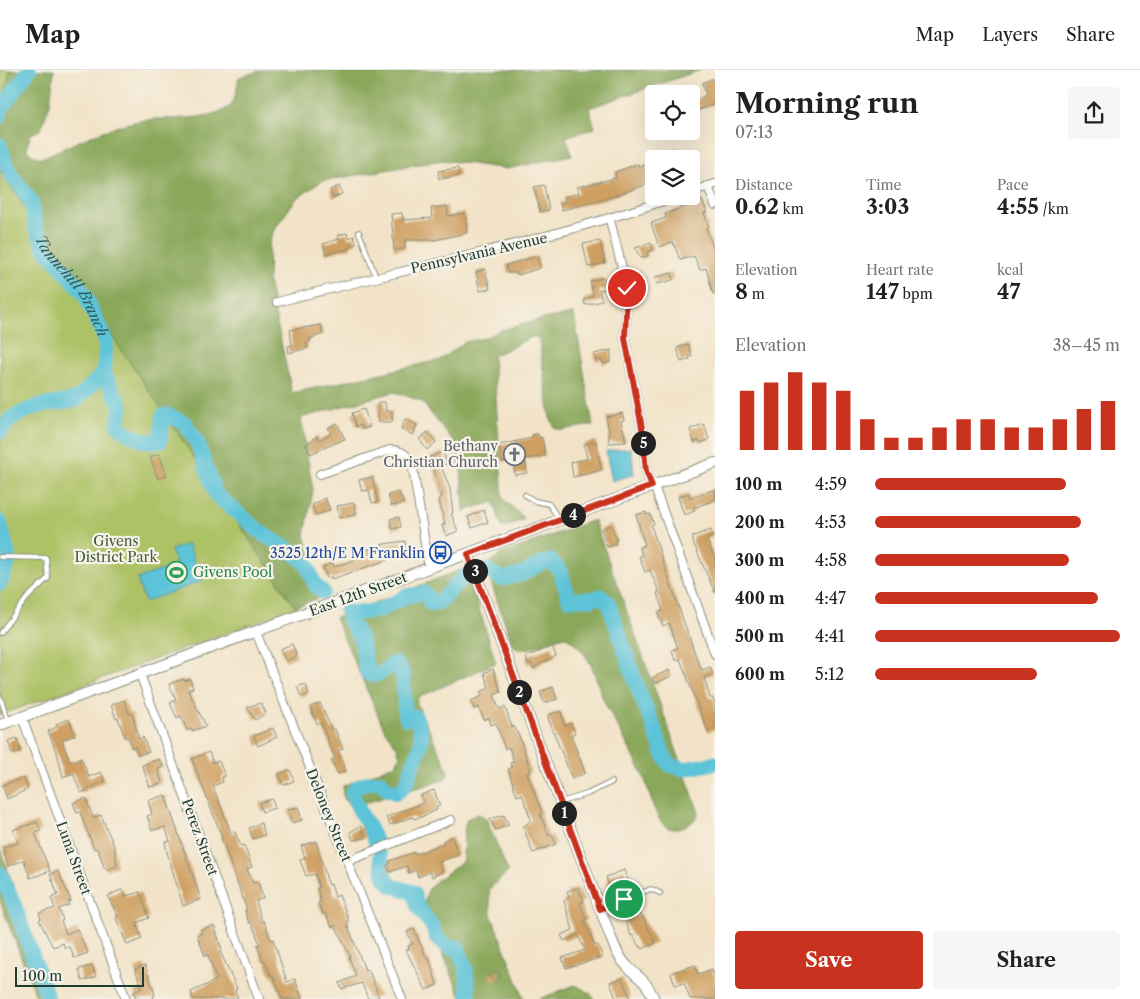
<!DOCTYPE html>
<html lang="en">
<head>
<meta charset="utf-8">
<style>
  :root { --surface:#fff; --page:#f6f6f6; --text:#202124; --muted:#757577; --line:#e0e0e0; --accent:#c8321e }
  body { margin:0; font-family:"Libre Caslon Text",serif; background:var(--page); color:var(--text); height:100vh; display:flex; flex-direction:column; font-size:19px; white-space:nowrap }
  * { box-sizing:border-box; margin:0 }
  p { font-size:16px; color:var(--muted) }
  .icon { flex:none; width:28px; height:28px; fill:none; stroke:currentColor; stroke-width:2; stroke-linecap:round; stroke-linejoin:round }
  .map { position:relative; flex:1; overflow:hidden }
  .panel { display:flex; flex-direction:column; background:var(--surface); width:425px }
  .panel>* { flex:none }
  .buttons { position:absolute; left:645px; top:15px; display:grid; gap:10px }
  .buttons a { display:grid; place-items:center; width:55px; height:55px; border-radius:5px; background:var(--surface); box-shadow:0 5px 20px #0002; font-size:25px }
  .scale { position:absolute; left:15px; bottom:12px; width:129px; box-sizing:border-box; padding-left:5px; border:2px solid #1f3d34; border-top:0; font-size:14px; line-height:18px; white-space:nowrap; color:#1f3d34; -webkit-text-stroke:4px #f7f3e8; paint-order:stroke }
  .pin { position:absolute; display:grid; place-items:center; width:42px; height:42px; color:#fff; margin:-21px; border:2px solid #fff; border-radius:50%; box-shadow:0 1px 5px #0007 }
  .km { position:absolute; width:25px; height:25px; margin:-12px; border-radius:50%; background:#222; color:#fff; font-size:14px; line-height:25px; text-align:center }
  .round { display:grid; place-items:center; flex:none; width:52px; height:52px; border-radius:5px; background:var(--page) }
  .head { display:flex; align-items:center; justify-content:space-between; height:85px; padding:0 20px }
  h1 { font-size:28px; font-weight:700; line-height:38px }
  .figures { display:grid; grid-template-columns:repeat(3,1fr); gap:8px; height:85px; padding:5px 20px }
  .figures div { display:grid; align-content:center }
  .figures b { font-size:21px; font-weight:700 }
  .figures small { font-size:14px; font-weight:400 }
  .figures p { font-size:14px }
  .chart { height:140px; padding:10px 20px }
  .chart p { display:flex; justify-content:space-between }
  .chart svg { width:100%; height:90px; margin-top:5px; stroke:var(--accent); stroke-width:6 }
  .action { display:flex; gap:10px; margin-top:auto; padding:10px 20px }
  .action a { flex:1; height:58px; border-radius:5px; background:var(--accent); color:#fff; font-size:20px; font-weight:700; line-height:58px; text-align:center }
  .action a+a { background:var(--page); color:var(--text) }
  ul { padding:0 20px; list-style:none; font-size:16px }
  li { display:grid; grid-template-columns:80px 60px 1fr; align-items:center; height:38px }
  li i { height:12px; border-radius:6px; background:var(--accent) }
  header { display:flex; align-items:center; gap:30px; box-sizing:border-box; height:70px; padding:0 25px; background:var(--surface); border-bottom:1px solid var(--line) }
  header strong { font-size:24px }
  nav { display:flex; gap:28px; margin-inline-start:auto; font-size:18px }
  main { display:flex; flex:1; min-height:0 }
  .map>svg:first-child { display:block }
  .green { fill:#adc165; stroke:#667f4c }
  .forest { fill:#8aa75a; stroke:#547247 }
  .water { fill:#5bc3d8; stroke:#3d8086 }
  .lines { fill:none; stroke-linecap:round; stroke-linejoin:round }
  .river { stroke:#5bc3d8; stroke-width:15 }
  .building { fill:#ce9f60 }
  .service-casing { stroke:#88907e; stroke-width:6 }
  .minor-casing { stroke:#88907e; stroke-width:10 }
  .tertiary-casing { stroke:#88907e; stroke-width:12 }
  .service { stroke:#fff; stroke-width:4 }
  .minor { stroke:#fff; stroke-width:8 }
  .tertiary { stroke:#fff; stroke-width:10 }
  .route-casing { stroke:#fff; stroke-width:10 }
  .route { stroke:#c8321e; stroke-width:6 }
  .labels { text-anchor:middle; stroke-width:4.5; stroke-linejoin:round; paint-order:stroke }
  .street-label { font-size:14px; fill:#1f3d34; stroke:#f7f3e8 }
  .worship-label { font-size:14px; fill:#5b616d; stroke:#f7f3e8; text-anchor:end }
  .park-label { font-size:14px; fill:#425e40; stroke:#f7f3e8 }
  .transit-label { font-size:14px; fill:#164399; stroke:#f7f3e8; text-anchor:end }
  .leisure-label { font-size:14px; fill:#27864d; stroke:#f7f3e8; text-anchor:start }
  .water-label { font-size:15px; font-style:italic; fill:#2e5e5d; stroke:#f7f3e8 }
</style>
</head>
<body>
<header>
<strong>Map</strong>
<nav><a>Map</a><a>Layers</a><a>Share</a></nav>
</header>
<main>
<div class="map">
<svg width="715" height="929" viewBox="0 0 715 929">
  <rect width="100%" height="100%" fill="#f7f3e8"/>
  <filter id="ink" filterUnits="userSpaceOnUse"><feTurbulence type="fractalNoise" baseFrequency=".02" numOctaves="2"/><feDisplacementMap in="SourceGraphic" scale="10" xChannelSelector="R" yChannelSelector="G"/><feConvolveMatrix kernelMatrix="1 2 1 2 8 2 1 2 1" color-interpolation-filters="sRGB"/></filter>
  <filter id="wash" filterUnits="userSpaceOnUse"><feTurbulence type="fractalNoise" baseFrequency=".0096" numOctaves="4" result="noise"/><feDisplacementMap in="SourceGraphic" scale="20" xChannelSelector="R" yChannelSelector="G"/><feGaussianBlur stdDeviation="1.12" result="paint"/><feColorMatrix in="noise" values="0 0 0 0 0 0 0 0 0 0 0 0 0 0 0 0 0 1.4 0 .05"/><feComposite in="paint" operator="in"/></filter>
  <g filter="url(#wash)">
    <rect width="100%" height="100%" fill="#f2e3c8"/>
    <g class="green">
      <path d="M0,0H10L0,49Z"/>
      <path d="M0,100L296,538L0,645Z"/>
    </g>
    <g class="forest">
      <path d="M10,0H54L50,34L41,59L30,65L27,80L32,85L41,88C75,74 109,55 145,50C171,47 199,51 224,40C237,35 236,19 239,7L263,0H701L589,38L595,58L566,67L572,85L507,99L443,90L322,111L296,129L274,160L269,175L268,211L292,323L440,290L465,272L485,268L501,260L547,248L574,244L593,355L561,360L555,358L550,348L539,270L534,266L493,286L503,429L525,449L502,458L494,432L464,441L461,399L455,373L421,331L394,322L301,348L313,420L305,465L322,527L295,537L0,100V49Z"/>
      <path d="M594,450L699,743C694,755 675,765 664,755C652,743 650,720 643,705C632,682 619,660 607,637C591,605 598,590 565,566C549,569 533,581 517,579L512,573L487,501L491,491L501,484Z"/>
      <path d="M463,499L468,504L496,593L417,628V634L447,698L448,705L444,710L351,737C345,732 341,724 343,716L396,694L400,686L397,677L385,661L335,548Z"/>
      <path d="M478,744L486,748L508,802L489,819L491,844L524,929H462L424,840C424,811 442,809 462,792C465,777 462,762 467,749Z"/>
      <path d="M0,779L7,798L54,929H37L0,831Z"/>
      <path d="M575,915L590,923L594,929H539Z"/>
    </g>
    <g class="water">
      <path d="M631,378L634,404L612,411L606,381Z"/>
      <path d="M188,474L202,511L145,532L137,509L176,495L171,480Z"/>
    </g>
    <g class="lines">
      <g class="river">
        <path d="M0,46L1,39L29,0"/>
        <path id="s1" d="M0,75L10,103L31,131L36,159L46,180L84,223L106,272L104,303L76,330L35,337L11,348L0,362"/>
        <path d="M104,303L121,336L118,355C128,365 146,374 160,371L163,346L167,345L185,353L197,372L216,425L263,464L293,482L307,495L315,515L323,522"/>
        <path d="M0,452L8,484"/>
        <path d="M487,500L502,509L520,505L542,493L551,491L560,500L569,529H591L600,526L608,532L638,619L652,652L664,686L670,695L684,699L715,693"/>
        <path d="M0,514L8,494"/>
        <path d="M346,540L351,544L380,540L406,526L424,523L429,528L430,533L436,534C448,526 454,514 466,505"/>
        <path d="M351,544L348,548L361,570L367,603C379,608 385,599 395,593L403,604L405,645L407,649L416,647C427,675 419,676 411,701C407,712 407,716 396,723L387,719L381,712C369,711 359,713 352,723C357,741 370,755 376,773"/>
        <path d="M380,786L385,808L392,816L413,822L418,837L432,856L437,869L451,878L458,877L466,899L469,929"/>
        <path d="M0,803L13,831L48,929"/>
      </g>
    </g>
    <g id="blocks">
      <g class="building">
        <path d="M711,9H715V34L696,41L692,33L706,25L702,13Z"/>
        <path d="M675,78L679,89H667L664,82Z"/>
        <path d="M638,94L639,97L646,95L648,101L654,98V112L605,129L562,140L560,133L565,132L564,127L579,123L577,117L616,108L615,102Z"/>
        <path d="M458,98L459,106L439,109L438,101Z"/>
        <path d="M544,115L549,140L540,142L534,117Z"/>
        <path d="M339,116L342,124L333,128L330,120Z"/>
        <path d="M702,130L707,142L704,143L709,157L706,158L715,183V224H713L706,198L700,200L694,186L680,190L673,172L659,177L651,153L666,148L665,144Z"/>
        <path d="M447,136L448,146L465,143L467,163L435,170H405V179L394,180L391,144L402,143L403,150L432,148L431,138Z"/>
        <path d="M347,163L348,168L354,166L356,174L351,175V178L326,184L323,174L339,169L338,165Z"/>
        <path d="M600,171L605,193L588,197L583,174Z"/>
        <path d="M651,173L653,180L647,182L648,186L641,188L635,178Z"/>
        <path d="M537,186L540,198L518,205L517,203H508L506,195Z"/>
        <path d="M485,199L490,219L480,221L476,202Z"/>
        <path d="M672,203L673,210L657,214L655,207Z"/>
        <path d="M604,208L606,219L599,220L602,231L585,235L584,229L593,226L590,211Z"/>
        <path d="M321,255L323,264L309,269L310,272L306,273L308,278L289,283L288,276L292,275L290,260Z"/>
        <path d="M688,274L692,286L689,287L690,289L681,292L677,278Z"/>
        <path d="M611,280V292L603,294L602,290L596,291L594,284Z"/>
        <path d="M378,332H385L386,341H392V352H378Z"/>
        <path d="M364,339L370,357L362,359L361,355L356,357L352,343Z"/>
        <path d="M622,343L624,350L621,351L626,372L609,373L608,366H610L606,347Z"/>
        <path d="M405,349L417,355L413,365L401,359Z"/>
        <path d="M337,353L345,369L310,384L306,375L317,366L319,370L331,364L328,358Z"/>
        <path d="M704,354L709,370L700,373L699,370L694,372L690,359Z"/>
        <path d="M428,362L436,372L427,380L419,369Z"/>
        <path d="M538,364L539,368L542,367L545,386L525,389L527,403L515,405L513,390L502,392L499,375L532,368V365Z"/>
        <path d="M596,371L601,400L573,407L571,392L587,389L584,374Z"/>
        <path d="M443,382L447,394L441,396L450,419L453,443L451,444L458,461L446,466L442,455L445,454L439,430L442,426L430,387Z"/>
        <path d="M159,384L167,406L158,409L150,387Z"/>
        <path d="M372,407L378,432L372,433L369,420L362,421L359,410Z"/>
        <path d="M715,419V430L693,438L695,441L684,445L678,427L689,423L690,428Z"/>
        <path d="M399,422L404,433L391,436L388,425Z"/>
        <path d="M325,428L330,440L316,445L312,435Z"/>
        <path d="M354,433L356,445L339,448L337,436Z"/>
        <path d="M484,440L488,452L472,458L468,447Z"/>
        <path d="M646,442V445L650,444L654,454L651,455L664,495L698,592L702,600L710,597L713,604L704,607L710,628H713L715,634V659L708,662L680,589L675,590L672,580L678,578L669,553L663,556L659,547L658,543L663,541L657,523L659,522L650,500L645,502L639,486L642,485L639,477L645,475L636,445Z"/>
        <path d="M399,447L401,457L392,459L390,449Z"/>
        <path d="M611,455L617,470L615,471L616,474L607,477L601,459Z"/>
        <path d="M711,460L713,466L707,469L715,490V523L693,472V466Z"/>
        <path d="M405,471L407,483L386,486L387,490L332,509V507L327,508L323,497L333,493L334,497L354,490L352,484L384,474Z"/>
        <path d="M292,574L297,586L286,591L280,579Z"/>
        <path d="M552,576L556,586L533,598L531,593L528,594L526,587Z"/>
        <path d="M493,599L501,622L494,625L499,639L505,637L512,657L514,656L520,668L531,702L527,703L542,743L540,744L549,766L552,765L556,774L533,783L523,757L531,750L522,724L517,726L508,699L512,698L510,693L514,692L509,677L505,679L496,653L491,655L489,648L484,650L479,637L474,639L471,631L482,626L480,622L489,618L484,603Z"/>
        <path d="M669,600L671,606L655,614L652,608Z"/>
        <path d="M184,609V611L190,609L193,618L188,620L206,656L192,661V659L187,660L181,646L177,648L170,633L176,630L169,614Z"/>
        <path d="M306,614L309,624L301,627L297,617Z"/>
        <path d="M553,617L557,629L544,633L540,622Z"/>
        <path d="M124,630L129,644L132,643L139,669L143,667L149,682L138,685L135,677L132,678L128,667L125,668L118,648L116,649L111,635Z"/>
        <path d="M261,633L266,643L255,650L247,637Z"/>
        <path d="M320,633L332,660L335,659L343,679L338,680L346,701L338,704L331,690L335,689L321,653L317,654L310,637Z"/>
        <path d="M561,641L565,656L571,653L575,663L571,665L585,703L572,709L548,648V645Z"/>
        <path d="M69,649L75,665L62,670L70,692L81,688L89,707L101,702L105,711L81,723L73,703L63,707L58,686L48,661L57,657L56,654Z"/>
        <path d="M273,658L277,667L258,676L254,666Z"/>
        <path d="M17,668L21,681L12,684L8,671Z"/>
        <path d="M209,682L213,693L219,691L225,706L222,707L223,712L213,716L231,763L235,762L241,776L244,775L252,797L247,799L253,813L258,812L263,828L256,831L262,852L264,851L271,870L273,869L287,912L295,909L302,929H282L273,905L271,906L265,891H263L257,875L260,874L251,852L249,853L245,841L247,840L221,767H222L192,689Z"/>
        <path d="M159,689L163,697L158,699L162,713L150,717L142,695Z"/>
        <path d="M290,700L294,711L283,715L279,704Z"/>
        <path d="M24,708L28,719L7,729L2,715Z"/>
        <path d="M434,720L440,736L436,737L437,740L421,747L414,749L413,747L390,755L386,747L424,733L421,725Z"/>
        <path d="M165,725L201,829L183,836L167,782L165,772L170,771L165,757L152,760L147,746L152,744L148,731Z"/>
        <path d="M86,728L93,748L101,745L114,776L117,796L106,800L104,797L99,782L96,778L94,779L80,742L77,743L73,733Z"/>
        <path d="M272,729L275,738L262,742L259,733Z"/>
        <path d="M298,737L302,750L292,753L288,740Z"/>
        <path d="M504,745L509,755L495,760L490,749Z"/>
        <path d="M37,752L41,761L35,763L50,801L30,808L24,790L8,796L3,777L18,773L13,760Z"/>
        <path d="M261,753L265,765L253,769L249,758Z"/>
        <path d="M361,756L365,768L353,770L350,762Z"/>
        <path d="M452,767L458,785L439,792L442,802L432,807L430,802L418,807L416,800L409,803L407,796L390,802L387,795L390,794L389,791L415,782L416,784L444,773L443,770Z"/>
        <path d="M316,771L327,810L329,815L331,814L335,827L339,825L348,848V856L365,900L368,899L370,903L379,927L368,929L362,913L342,919L339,913L356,906L349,887L350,886L335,855L332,857L325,843L323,844L318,833L321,832L317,818L319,817L315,804L306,806L300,790L305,788L301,776Z"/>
        <path d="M624,800L628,810L610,818L606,807Z"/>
        <path d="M58,801L71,831L68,832L69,835L59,839L63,850L61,851L66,864L77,859L88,883L74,888L70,877L65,878L63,873L53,877L39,850L41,849L39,843L55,838L51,828L58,825L50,804Z"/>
        <path d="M578,818L584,831L580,833L586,850L584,851L595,876L598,875L603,887L566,898L562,888L585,880L578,865L564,871L561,865L573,860L564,831L569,827L567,821Z"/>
        <path d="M123,819L126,826L140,822L149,848L136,853L142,869L127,875L116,848L118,847L108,826Z"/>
        <path d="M641,844L656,873L642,879L641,876L639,877L633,865L631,866L625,850Z"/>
        <path d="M212,856L215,857L217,864L222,880L220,881L237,919L235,920L238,929H193L191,922L217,910L208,885L205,886L197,865L202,863L200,860Z"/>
        <path d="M414,859L427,889L429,888L437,915L426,920L406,880L409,879L408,876L413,874L407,862Z"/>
        <path d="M145,895L155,925L153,926L154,929H136L134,922L142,918L135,899Z"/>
        <path d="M695,895L698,904L712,899L715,908V929H690L684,913L675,915L671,903Z"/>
        <path d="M92,896L96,907L82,911L79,899Z"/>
        <path d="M498,901L501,908L493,912L489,905Z"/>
        <path d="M622,908L629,925L630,929H616L610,912Z"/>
      </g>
    </g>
  </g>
  <g filter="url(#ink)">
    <use href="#blocks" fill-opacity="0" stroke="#88907e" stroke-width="1"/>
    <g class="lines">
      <defs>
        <g id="service">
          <path d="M359,162L376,207"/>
          <path d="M525,425L535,431L549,434L558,448"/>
          <path d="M0,487L46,488L48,508L27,528L0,563"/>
          <path d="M0,627L8,650"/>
          <path d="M561,732L587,724L612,712"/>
          <path d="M602,838L651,819L660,823"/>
        </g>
        <g id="minor">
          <path d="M708,116L715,135"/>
          <path d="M691,122L715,114"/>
          <path d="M610,150L627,218L625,268L642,358L646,401L652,417"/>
          <path d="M277,232C411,198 547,171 678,126"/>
          <path d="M320,404L390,380C403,380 410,386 413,399L429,498"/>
          <path d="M654,416L715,584"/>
          <path d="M256,562L402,929"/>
          <path d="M140,604L259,929"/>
          <path d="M22,647L126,929"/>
          <path d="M348,791L451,750"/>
        </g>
        <g id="tertiary">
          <path d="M468,484L611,868C615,878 619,888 627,896C641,911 644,907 654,929"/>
          <path d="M0,655L715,393"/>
        </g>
      </defs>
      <use href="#service" class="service-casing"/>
      <use href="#minor" class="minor-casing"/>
      <use href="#tertiary" class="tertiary-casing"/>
      <use href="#service" class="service"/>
      <use href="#minor" class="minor"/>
      <use href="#tertiary" class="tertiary"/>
    </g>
  </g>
  <g class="lines" filter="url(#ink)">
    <defs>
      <path id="route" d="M624,829L600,839L468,484L652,416L646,401L642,358L625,268L627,218"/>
    </defs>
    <use href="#route" class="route-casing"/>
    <use href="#route" class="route"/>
  </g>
  <defs>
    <symbol id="church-ring" viewBox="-11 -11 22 22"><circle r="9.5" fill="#f7f3e8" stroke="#6b7280" stroke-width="1.5"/><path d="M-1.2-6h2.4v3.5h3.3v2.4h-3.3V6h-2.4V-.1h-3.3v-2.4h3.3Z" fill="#6b7280"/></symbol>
    <symbol id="bus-ring" viewBox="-11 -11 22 22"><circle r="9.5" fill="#f7f3e8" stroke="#1a4fb4" stroke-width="1.5"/><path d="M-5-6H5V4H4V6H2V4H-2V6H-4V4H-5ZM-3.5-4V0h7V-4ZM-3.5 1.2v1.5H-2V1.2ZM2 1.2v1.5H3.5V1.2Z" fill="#1a4fb4"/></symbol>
    <symbol id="stadium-ring" viewBox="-11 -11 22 22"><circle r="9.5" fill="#f7f3e8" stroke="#2e9e5b" stroke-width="1.5"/><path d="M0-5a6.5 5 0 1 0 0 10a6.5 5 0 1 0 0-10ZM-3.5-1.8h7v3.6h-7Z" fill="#2e9e5b"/></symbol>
  </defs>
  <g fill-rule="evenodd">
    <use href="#church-ring" x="502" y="372" width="25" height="25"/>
    <use href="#bus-ring" x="428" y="470" width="25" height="25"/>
    <use href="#stadium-ring" x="164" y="490" width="25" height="25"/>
  </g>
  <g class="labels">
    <g class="street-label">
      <text transform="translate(479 183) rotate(-13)" y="5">Pennsylvania Avenue</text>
      <text transform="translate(358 524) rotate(-20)" y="5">East 12th Street</text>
      <text transform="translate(329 745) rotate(68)" y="5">Deloney Street</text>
      <text transform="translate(200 767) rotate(70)" y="5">Perez Street</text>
      <text transform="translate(74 788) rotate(70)" y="5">Luna Street</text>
    </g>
    <g class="worship-label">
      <text x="498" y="381">Bethany<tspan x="498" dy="16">Christian Church</tspan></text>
    </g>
    <g class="park-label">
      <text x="116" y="476">Givens<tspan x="116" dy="16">District Park</tspan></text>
    </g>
    <g class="transit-label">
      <text x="425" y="488">3525 12th/E M Franklin</text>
    </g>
    <g class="leisure-label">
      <text x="193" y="507">Givens Pool</text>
    </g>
    <g class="water-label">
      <text dy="5" stroke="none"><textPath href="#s1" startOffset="161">Tannehill Branch</textPath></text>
    </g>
  </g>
</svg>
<div class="buttons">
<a><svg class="icon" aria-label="locate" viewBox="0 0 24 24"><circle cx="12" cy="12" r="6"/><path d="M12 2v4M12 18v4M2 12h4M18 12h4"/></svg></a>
<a><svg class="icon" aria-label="layers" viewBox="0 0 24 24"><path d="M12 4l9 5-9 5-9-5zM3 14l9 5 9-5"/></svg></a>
</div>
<div class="scale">100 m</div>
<div class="pin" style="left:624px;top:829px;background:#1e9e55"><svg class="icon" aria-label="arrive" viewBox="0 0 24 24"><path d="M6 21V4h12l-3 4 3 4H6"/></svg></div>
<div class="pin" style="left:627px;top:218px;background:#d93025"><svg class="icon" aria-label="check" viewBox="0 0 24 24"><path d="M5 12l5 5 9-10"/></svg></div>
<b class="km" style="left:564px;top:743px">1</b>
<b class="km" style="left:519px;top:622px">2</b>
<b class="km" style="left:475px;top:501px">3</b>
<b class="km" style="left:573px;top:445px">4</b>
<b class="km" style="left:643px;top:373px">5</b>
</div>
<section class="panel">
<div class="head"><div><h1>Morning run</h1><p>07:13</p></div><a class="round"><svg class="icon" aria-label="share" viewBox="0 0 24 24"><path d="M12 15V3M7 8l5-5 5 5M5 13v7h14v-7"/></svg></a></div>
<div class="figures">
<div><p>Distance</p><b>0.62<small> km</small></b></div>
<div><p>Time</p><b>3:03</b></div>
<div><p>Pace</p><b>4:55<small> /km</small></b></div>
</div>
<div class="figures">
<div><p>Elevation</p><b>8<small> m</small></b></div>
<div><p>Heart rate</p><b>147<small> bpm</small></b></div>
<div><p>kcal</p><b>47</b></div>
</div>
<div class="chart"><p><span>Elevation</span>38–45 m</p>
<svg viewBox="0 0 160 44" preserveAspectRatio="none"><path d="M5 44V15M15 44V11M25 44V6M35 44V11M45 44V15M55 44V29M65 44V38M75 44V38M85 44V33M95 44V29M105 44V29M115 44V33M125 44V33M135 44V29M145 44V24M155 44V20"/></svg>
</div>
<ul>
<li><b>100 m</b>4:59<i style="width:78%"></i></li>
<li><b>200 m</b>4:53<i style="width:84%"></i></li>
<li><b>300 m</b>4:58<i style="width:79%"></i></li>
<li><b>400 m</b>4:47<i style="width:91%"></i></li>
<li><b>500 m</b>4:41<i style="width:100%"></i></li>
<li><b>600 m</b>5:12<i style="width:66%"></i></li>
</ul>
<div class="action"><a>Save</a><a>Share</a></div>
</section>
</main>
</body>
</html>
